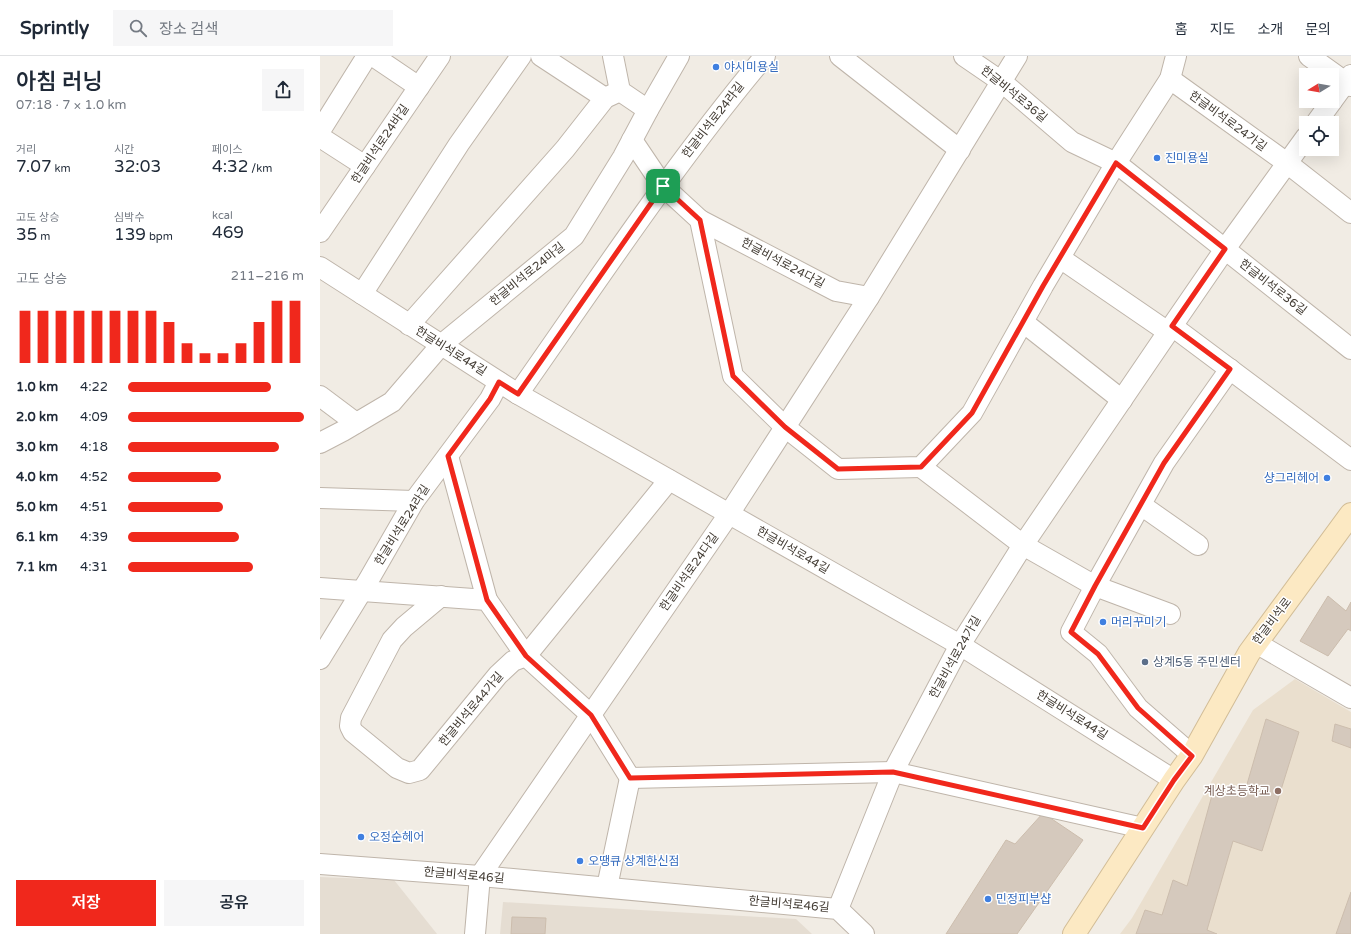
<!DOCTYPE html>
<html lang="ko">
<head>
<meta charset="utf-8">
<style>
  :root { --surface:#fff; --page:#f6f6f7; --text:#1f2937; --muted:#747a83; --line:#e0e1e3; --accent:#f0281c }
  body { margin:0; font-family:"Varela Round","Noto Sans KR",sans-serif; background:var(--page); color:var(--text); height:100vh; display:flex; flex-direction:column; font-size:15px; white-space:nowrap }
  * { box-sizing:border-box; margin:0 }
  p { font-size:13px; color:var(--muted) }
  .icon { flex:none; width:22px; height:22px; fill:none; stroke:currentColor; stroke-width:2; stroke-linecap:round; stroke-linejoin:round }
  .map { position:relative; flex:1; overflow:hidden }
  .panel { display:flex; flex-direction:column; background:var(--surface); width:320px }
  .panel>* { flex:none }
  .needle { width:26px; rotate:259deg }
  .controls { position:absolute; left:979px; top:12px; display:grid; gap:8px }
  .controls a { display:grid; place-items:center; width:40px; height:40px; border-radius:0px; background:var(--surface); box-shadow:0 4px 16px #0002; font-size:20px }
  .pin { position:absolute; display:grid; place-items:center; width:34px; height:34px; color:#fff; margin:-17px; border-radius:8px; box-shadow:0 2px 6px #0006 }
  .round { display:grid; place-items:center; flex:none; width:42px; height:42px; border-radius:0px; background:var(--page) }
  .summary { display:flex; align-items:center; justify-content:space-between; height:68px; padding:0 16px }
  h1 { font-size:22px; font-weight:600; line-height:30px }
  .metrics { display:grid; grid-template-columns:repeat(3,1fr); gap:6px; height:68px; padding:4px 16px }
  .metrics div { display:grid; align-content:center }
  .metrics b { font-size:17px; font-weight:600 }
  .metrics small { font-size:11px; font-weight:400 }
  .metrics p { font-size:11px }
  .chart { height:112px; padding:8px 16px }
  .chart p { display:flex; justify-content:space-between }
  .chart svg { width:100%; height:72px; margin-top:4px; stroke:var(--accent); stroke-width:6 }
  .action { display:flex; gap:8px; margin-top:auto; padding:8px 16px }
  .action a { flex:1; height:46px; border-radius:0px; background:var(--accent); color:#fff; font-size:16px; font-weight:600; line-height:46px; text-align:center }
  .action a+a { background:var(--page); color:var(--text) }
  ul { padding:0 16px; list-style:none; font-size:13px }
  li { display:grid; grid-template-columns:64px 48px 1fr; align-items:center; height:30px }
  li i { height:10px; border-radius:5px; background:var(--accent) }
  header { display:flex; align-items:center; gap:24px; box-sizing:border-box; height:56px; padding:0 20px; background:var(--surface); border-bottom:1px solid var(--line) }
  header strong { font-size:19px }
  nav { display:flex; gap:22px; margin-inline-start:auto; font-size:14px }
  .search { width:280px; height:36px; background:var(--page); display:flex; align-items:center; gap:10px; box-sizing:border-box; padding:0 14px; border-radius:0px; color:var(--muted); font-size:15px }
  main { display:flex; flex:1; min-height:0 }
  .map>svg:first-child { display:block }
  .residential { fill:#e5ddd2 }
  .education { fill:#eadfce }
  .building { fill:#d5c9bd; stroke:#ccbdad }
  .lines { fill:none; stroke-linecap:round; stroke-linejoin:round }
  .street-casing { stroke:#bfb5aa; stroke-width:22 }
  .secondary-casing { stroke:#d2bd97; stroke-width:24 }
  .street { stroke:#fff; stroke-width:20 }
  .secondary { stroke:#fce9c3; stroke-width:22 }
  .route-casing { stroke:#fff; stroke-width:8 }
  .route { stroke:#f0281c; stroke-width:5 }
  .shop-dot { fill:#3f7fe0; stroke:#fff; stroke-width:1.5 }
  .service-dot { fill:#5c6f8a; stroke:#fff; stroke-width:1.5 }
  .education-dot { fill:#8d6e63; stroke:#fff; stroke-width:1.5 }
  .labels { text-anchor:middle; stroke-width:3; stroke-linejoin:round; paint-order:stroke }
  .shop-label { font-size:12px; fill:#366cbe; stroke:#fff; text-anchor:start }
  .street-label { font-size:12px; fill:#433c34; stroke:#fff }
  .service-label { font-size:12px; fill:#4e5e75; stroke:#fff; text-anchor:start }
  .education-label { font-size:12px; fill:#785e54; stroke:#fff; text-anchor:end }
</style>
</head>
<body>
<header>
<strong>Sprintly</strong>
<div class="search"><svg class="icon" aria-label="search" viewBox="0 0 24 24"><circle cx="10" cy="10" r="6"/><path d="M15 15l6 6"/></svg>장소 검색</div>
<nav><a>홈</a><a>지도</a><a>소개</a><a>문의</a></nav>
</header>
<main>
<section class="panel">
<div class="summary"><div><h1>아침 러닝</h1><p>07:18 · 7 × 1.0 km</p></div><a class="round"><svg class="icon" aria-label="share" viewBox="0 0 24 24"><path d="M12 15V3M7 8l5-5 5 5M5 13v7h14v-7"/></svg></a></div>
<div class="metrics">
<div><p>거리</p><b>7.07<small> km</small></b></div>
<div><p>시간</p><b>32:03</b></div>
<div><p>페이스</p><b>4:32<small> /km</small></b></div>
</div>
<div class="metrics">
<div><p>고도 상승</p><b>35<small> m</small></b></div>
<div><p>심박수</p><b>139<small> bpm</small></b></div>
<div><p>kcal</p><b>469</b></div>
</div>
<div class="chart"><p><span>고도 상승</span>211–216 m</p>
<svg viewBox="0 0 160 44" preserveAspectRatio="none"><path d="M5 44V12M15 44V12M25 44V12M35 44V12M45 44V12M55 44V12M65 44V12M75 44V12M85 44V19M95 44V32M105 44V38M115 44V38M125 44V32M135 44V19M145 44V6M155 44V6"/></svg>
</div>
<ul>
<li><b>1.0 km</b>4:22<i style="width:81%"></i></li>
<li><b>2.0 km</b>4:09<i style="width:100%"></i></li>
<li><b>3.0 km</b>4:18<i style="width:86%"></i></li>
<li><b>4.0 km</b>4:52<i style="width:53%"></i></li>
<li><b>5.0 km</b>4:51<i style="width:54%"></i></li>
<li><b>6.1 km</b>4:39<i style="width:63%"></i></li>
<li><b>7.1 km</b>4:31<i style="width:71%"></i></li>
</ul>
<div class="action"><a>저장</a><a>공유</a></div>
</section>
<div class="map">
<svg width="1031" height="878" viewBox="0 0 1031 878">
  <rect width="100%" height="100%" fill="#f1ece4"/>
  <g class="residential">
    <path d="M0,821L74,824L117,878H0Z"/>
    <path d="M183,846L476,863L492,878H180Z"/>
  </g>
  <path class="education" d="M975,623L1031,656V878H800L812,862L933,654Z"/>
  <g class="building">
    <path d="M1008,540L1026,555L1031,546V575L1028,573L1008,600L980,585Z"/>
    <path d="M946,663L979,676L942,795L913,785L887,874L897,878H816L825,854L842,859L853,824L867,830L894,732L923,742Z"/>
    <path d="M1015,668L1031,673V692L1012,685Z"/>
    <path d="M723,757L763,784L697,878H626L686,784L695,788Z"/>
    <path d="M1031,836V878H1016Z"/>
    <path d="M192,861L226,862L225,878H191Z"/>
  </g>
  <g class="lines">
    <defs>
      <g id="street">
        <path d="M53,0L99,31"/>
        <path d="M221,0L285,42"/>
        <path d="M293,0L300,35L328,54"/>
        <path d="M520,0L640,94"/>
        <path d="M644,0L682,26L752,86L796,107L1031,293"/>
        <path d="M989,0L1031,30"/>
        <path d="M850,23L967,107L1031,157"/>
        <path d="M1012,45L1031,19"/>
        <path d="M996,67L1012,45"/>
        <path d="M0,75L47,0"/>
        <path d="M0,81L45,110"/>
        <path d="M312,84L343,130L380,164L413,320L465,371L518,413L601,411L652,357L723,230L796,107L850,23L856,0"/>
        <path d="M380,164L516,235L549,241"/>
        <path d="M0,176L120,0"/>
        <path d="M740,202L848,276"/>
        <path d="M0,211L198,338L640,589L854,724"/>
        <path d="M42,238L139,88L201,0"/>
        <path d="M703,266L802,344"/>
        <path d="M89,269L245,93L285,42L300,35"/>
        <path d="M852,270L1031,404"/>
        <path d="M198,338C278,224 355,107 445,0"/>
        <path d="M0,340L36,367"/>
        <path d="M0,387L23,375L72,346L121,289L254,180L303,101L328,54L359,0"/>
        <path d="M128,400L167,544"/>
        <path d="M601,411L703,489L775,530L850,558"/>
        <path d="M0,442L94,445"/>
        <path d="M821,449L878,489"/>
        <path d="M0,532L167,544L206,600L271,659L310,722L573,716L823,772"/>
        <path d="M121,540L84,571L72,584L31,662L30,670L33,676L77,712L89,717L100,714L178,619L193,605L206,600L349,424"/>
        <path d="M936,587L1031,642"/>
        <path d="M0,603L48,525L94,445L170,343L179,326"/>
        <path d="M872,699L818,652L778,598L751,576L775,530L844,407L910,313"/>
        <path d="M0,808L160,820L518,853L544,878"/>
        <path d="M287,831L310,722"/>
        <path d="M518,853L573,716L640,589L703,489L848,276L905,193L986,81"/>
        <path d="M155,878L160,820L409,458L549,241L697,0"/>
      </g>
      <path id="secondary" d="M754,878L854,724L872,699L929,597L1031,458"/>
    </defs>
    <use href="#street" class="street-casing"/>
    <use href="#secondary" class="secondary-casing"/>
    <use href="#street" class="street"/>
    <use href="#secondary" class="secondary"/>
  </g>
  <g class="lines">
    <defs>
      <path id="route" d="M796,107L905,193L852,270L910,313L844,407L775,530L751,576L778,598L818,652L872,700L854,724L823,772L573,716L310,722L271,659L206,600L167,544L128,400L170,343L179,326L198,338L343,130L380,164L413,320L465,371L518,413L601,411L652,357L723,230Z"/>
    </defs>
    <use href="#route" class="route-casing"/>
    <use href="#route" class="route"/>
  </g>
  <g class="shop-dot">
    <circle cx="396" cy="11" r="4"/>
    <circle cx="837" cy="102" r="4"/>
    <circle cx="1007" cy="422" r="4"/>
    <circle cx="783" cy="566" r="4"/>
    <circle cx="41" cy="781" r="4"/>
    <circle cx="260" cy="805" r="4"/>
    <circle cx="668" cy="843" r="4"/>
  </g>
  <circle class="service-dot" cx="825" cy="606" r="4"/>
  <circle class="education-dot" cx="958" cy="735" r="4"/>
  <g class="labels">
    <g class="shop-label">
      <text x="404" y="15">야시미용실</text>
      <text x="845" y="106">진미용실</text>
      <text x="999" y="426" text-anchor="end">샹그리헤어</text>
      <text x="791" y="570">머리꾸미기</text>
      <text x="49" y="785">오정순헤어</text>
      <text x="268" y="809">오땡큐 상계한신점</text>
      <text x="676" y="847">민정피부샵</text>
    </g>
    <g class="street-label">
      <text transform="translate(694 38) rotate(39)" y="4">한글비석로36길</text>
      <text transform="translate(393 64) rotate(-52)" y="4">한글비석로24라길</text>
      <text transform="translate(908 65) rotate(36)" y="4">한글비석로24가길</text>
      <text transform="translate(60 88) rotate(-56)" y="4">한글비석로24바길</text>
      <text transform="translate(463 207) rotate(28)" y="4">한글비석로24다길</text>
      <text transform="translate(207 218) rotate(-39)" y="4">한글비석로24마길</text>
      <text transform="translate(953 231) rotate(38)" y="4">한글비석로36길</text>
      <text transform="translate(131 295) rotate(32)" y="4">한글비석로44길</text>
      <text transform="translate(82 469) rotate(-58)" y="4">한글비석로24라길</text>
      <text transform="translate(473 494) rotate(30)" y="4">한글비석로44길</text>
      <text transform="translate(369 516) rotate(-55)" y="4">한글비석로24다길</text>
      <text transform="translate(952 565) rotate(-53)" y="4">한글비석로</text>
      <text transform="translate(635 601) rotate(-61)" y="4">한글비석로24가길</text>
      <text transform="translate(151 653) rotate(-50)" y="4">한글비석로44가길</text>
      <text transform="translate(752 659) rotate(32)" y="4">한글비석로44길</text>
      <text transform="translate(144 819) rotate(5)" y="4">한글비석로46길</text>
      <text transform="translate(469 848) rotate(5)" y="4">한글비석로46길</text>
    </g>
    <g class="service-label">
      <text x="833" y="610">상계5동 주민센터</text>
    </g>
    <g class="education-label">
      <text x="950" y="739">계상초등학교</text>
    </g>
  </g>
</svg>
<div class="controls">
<a><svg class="needle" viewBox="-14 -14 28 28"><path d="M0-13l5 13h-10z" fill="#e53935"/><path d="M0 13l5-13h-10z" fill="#747a83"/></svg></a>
<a><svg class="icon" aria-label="locate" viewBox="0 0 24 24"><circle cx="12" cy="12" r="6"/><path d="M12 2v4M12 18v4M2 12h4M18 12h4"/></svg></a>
</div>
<div class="pin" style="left:343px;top:130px;background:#1e9e55"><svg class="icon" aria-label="arrive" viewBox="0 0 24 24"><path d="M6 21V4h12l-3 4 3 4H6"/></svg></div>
</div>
</main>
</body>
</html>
